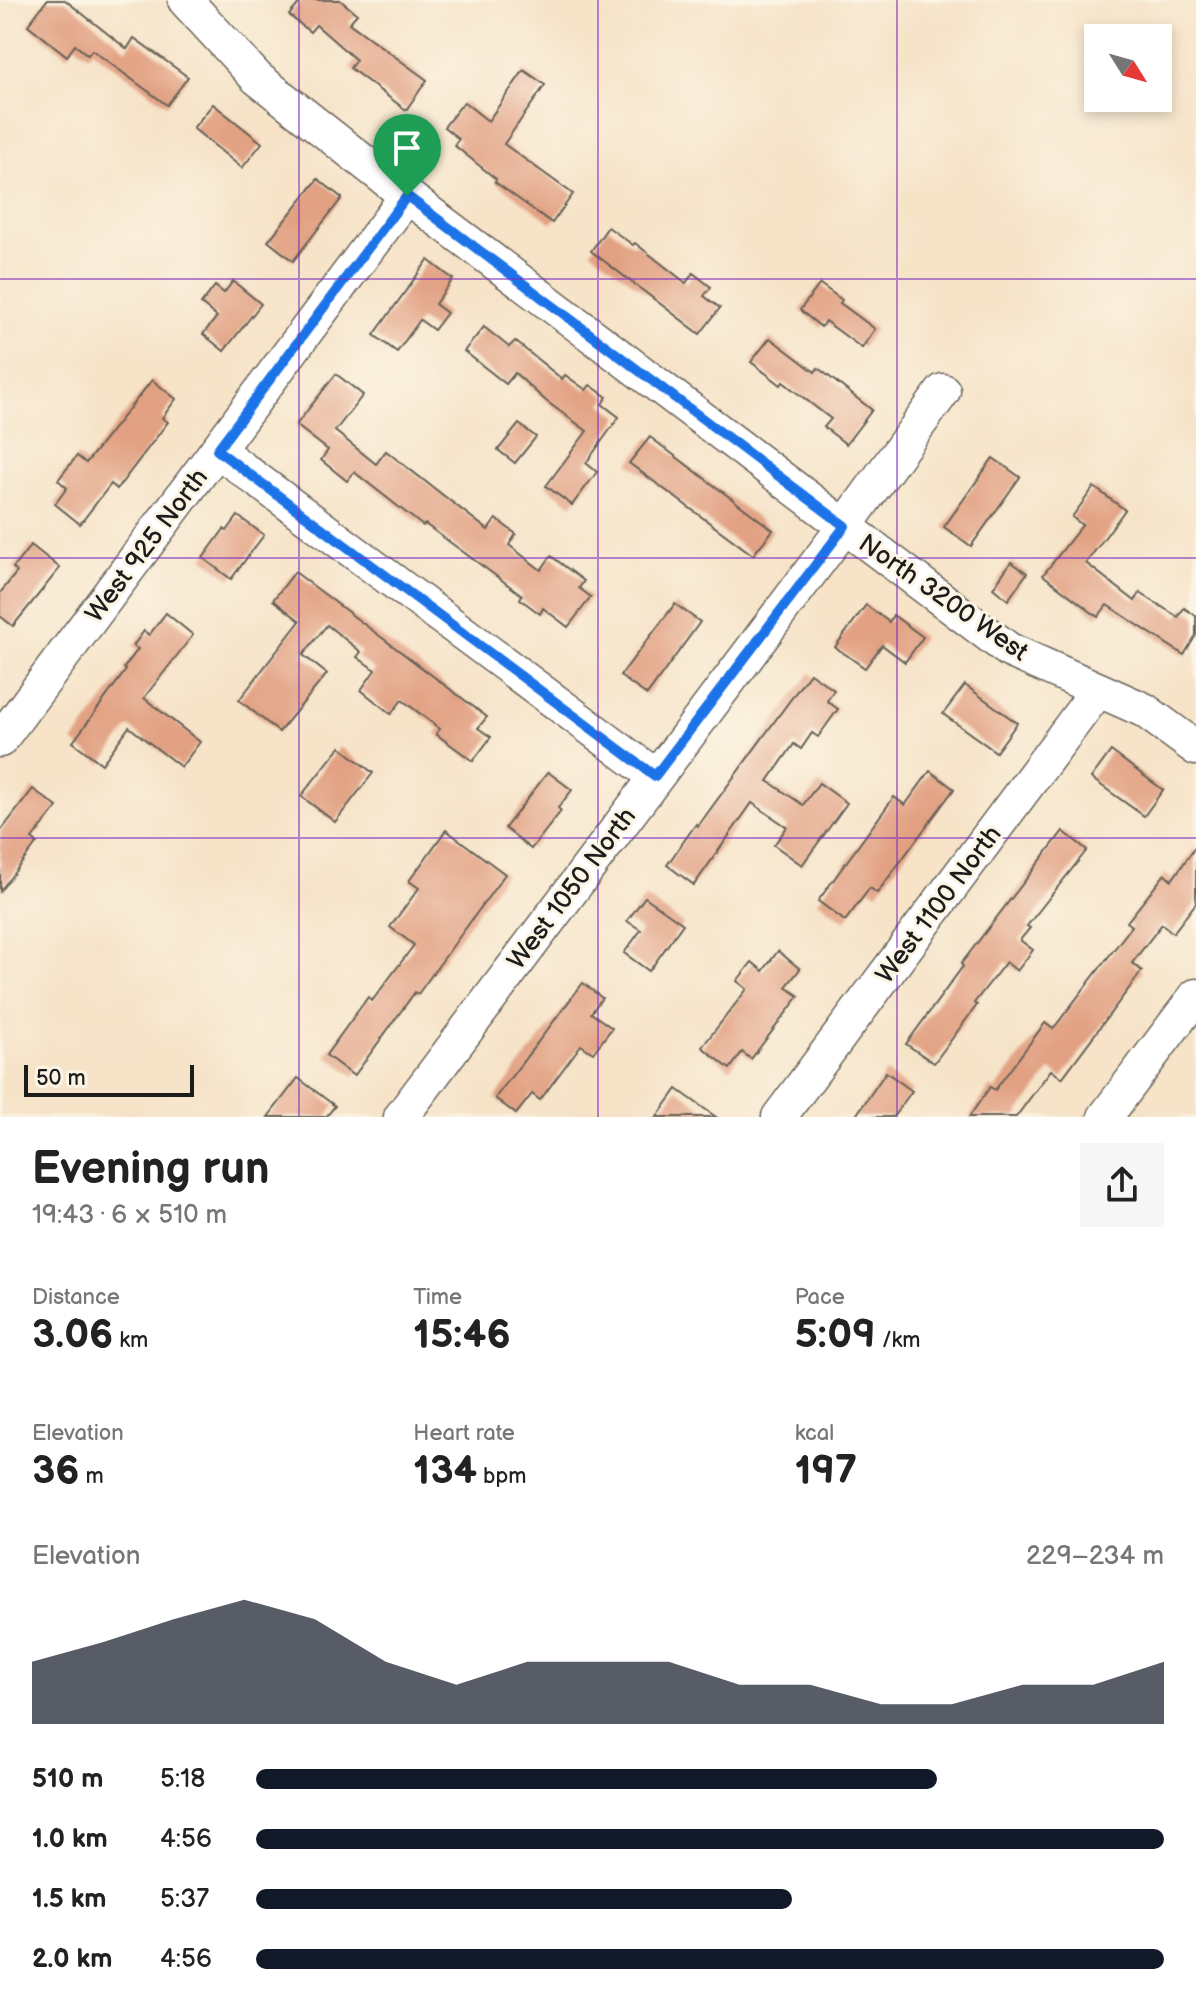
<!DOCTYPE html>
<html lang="en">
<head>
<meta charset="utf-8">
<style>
  :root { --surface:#fff; --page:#f6f6f6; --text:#222; --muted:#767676; --accent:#111827 }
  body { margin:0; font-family:"Balsamiq Sans",sans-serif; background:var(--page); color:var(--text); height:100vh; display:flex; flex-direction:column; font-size:30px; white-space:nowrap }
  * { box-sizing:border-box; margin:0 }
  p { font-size:26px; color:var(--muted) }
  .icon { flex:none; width:44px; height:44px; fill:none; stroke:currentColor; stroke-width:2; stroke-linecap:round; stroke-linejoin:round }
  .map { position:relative; height:1117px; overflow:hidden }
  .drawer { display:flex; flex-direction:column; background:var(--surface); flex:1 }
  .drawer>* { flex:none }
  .needle { width:52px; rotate:127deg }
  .buttons { position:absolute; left:1084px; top:24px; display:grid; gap:16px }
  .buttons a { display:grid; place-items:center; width:88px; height:88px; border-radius:0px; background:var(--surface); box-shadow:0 4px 12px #0003; font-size:40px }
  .scale { position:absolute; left:24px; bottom:20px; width:170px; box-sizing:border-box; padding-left:8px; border:4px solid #1c1c1c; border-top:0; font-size:22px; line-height:28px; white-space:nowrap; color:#1c1c1c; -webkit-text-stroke:6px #fcf5e5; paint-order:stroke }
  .pin { position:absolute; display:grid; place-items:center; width:68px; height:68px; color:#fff; margin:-82px -34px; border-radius:50% 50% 50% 0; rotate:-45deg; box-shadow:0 0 8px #0007 }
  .pin .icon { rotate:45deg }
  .round { display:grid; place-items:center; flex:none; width:84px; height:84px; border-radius:0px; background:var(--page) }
  .overview { display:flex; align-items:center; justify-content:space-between; height:136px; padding:0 32px }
  h1 { font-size:44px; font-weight:700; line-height:60px }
  .stats { display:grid; grid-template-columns:repeat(3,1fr); gap:12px; height:136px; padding:8px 32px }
  .stats div { display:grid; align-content:center }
  .stats b { font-size:40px; font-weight:700 }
  .stats small { font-size:22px; font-weight:400 }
  .stats p { font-size:22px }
  .chart { height:224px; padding:16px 32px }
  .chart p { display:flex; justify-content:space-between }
  .chart svg { width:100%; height:144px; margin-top:8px; fill:var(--accent); opacity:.7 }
  ul { padding:0 32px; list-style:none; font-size:26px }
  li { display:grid; grid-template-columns:128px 96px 1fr; align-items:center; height:60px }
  li i { height:20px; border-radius:10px; background:var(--accent) }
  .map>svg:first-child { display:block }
  .building { fill:#e2a183 }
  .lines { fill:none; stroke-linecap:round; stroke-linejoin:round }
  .minor-casing { stroke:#686258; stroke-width:37 }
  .minor { stroke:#fff; stroke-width:34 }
  .route-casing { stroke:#fff; stroke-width:16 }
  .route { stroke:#1a73e8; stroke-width:10 }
  .grid { fill:none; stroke:#7b2cbf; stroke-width:2; stroke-opacity:0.55 }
  .labels { text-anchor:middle; stroke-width:6; stroke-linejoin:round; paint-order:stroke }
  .street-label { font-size:26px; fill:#1c1c1c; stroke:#fcf5e5 }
</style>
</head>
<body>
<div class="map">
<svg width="1196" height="1117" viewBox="0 0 1196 1117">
  <rect width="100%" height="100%" fill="#fcf5e5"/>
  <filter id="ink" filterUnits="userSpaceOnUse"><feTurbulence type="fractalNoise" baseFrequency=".0125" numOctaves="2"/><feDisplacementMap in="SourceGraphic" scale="16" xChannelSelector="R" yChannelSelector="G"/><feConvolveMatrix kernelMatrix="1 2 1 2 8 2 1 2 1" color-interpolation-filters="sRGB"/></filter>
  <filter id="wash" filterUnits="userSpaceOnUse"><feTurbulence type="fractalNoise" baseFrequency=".006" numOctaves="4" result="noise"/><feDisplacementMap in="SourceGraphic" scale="32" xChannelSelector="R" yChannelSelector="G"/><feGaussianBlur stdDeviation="1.8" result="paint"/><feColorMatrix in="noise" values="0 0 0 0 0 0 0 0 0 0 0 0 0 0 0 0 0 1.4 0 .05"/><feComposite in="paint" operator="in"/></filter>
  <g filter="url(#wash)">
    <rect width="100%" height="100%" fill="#f6e3c8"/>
    <g id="blocks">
      <g class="building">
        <path d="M47,0H65L127,49L134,38L188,77L167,105L92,50L88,55L75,45L67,56L28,25Z"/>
        <path d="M302,0H340L357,14L349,23L427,80L406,110L350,68L356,60L316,25L310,32L289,15Z"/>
        <path d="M524,70L545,85L504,144L573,194L552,223L495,182L496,179L454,145L459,139L444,127L464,102L488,121Z"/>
        <path d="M213,104L262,143L242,168L193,128Z"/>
        <path d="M318,179L342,198L293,261L268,241Z"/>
        <path d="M608,227L633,245L635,243L686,283L693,273L711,287L704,296L720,308L700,334L591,251Z"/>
        <path d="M428,260L453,279L435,304L447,313L434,330L420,320L397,352L374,335Z"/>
        <path d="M233,281L261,304L224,351L203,334L217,317L201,304L215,286L224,293Z"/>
        <path d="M820,284L842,300L840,303L875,329L862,348L825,321L821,327L800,310Z"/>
        <path d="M484,327L509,347L515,341L562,379L565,375L586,390L590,385L607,397L602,404L619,417L586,463L597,472L572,505L546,486L587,431L546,401L515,373L506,384L464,351Z"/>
        <path d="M770,338L815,372L818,368L872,410L846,444L824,427L831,419L783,382L781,385L751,362Z"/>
        <path d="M336,374L363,395L335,431L376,464L386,451L488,530L496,519L516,534L509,545L541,570L551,556L584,581L579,588L591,597L568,627L543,608L540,614L520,599L522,595L425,524L423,526L354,472L347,481L321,460L328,450L296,425Z"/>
        <path d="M152,380L176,399L162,418L168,422L117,489L111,484L80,524L55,504L67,488L58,480L77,456L86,463Z"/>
        <path d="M519,424L536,437L515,463L498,450Z"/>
        <path d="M650,437L773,530L753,555L629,463Z"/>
        <path d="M993,458L1020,477L971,546L944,527Z"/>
        <path d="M1094,487L1125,510L1086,563L1135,601L1140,593L1178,617L1184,608L1196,616V635L1184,655L1107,605L1098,617L1043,575L1082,525L1072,517Z"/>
        <path d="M238,516L264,535L231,579L203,558L224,529L227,531Z"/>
        <path d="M31,545L60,568L13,626L0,616V593L17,572L13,568Z"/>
        <path d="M1011,562L1027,573L1008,600L993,588Z"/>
        <path d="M295,572L487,717L478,728L491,737L473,761L436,734L440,729L402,700L391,714L361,690L375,670L357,657L361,652L327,625L303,655L327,674L279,732L239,700L300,621L273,600Z"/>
        <path d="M675,604L700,622L647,695L620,676Z"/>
        <path d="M866,605L889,622L893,615L923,637L905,662L882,645L865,668L835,647Z"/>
        <path d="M166,613L193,635L144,698L200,742L181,767L129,727L102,764L73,742L126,670L124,668L138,649L133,646L144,631L149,635Z"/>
        <path d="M810,673L834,690L827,701L838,709L818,737L812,733L801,749L794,744L768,781L803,805L819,783L847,803L802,865L774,845L787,827L752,803L694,885L667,865L696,824L698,826Z"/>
        <path d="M965,685L1017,723L996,752L943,714Z"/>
        <path d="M340,747L373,773L335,822L301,796Z"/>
        <path d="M1111,751L1163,790L1144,816L1091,778Z"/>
        <path d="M930,771L954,789L877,893L870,888L845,921L818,901L894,797L905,805Z"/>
        <path d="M548,772L572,790L558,808L561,811L531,849L505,828Z"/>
        <path d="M33,789L57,807L32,839L37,843L0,891V832Z"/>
        <path d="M446,830L505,874L418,994L415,992L354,1076L326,1055L368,997L372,1001L414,945L390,927L419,888L409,881Z"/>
        <path d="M1063,831L1087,850L1027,926L1030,928L1020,940L1033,950L1017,971L1006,962L974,1003L977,1005L934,1063L906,1044L963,966L961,964Z"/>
        <path d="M1196,846V903L1173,933L1162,924L1132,963L1142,971L1062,1078L1051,1070L1016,1117H969L990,1087L995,1090L1045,1023L1053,1029L1132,926L1127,922L1165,874L1172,880Z"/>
        <path d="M645,897L683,924L649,971L624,953L641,930L627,921Z"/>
        <path d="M778,951L800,969L786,987L799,996L751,1059L742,1052L730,1069L702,1047L747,989L737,981L752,962L763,971Z"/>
        <path d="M583,983L602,998L591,1013L612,1028L593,1053L581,1045L540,1100L532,1094L516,1114L495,1098Z"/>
        <path d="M886,1072L912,1091L893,1117H855Z"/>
        <path d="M298,1078L335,1106L326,1117H268Z"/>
        <path d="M677,1089L716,1117H657Z"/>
      </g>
    </g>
  </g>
  <g filter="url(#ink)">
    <use href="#blocks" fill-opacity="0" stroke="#686258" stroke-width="2"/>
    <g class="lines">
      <defs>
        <g id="minor">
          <path d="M185,0L257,78L407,196L1009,650L1144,710L1196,748"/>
          <path d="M217,450L655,776"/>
          <path d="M0,740L407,196"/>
          <path d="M401,1117L845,526L943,391"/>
          <path d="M779,1117L1098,690"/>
          <path d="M1105,1117L1196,996"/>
        </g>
      </defs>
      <use href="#minor" class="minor-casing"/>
      <use href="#minor" class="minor"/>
    </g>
  </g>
  <g class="lines" filter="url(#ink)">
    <defs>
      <path id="route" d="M407,196L845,526L655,776L217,450Z"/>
    </defs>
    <use href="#route" class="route-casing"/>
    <use href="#route" class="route"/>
  </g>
  <path class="grid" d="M299,0V1117M598,0V1117M897,0V1117M0,279H1196M0,558H1196M0,838H1196"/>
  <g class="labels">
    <g class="street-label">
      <text transform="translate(146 545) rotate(-53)" y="9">West 925 North</text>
      <text transform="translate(944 597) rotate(35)" y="9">North 3200 West</text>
      <text transform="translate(571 888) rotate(-53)" y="9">West 1050 North</text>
      <text transform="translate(938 904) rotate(-53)" y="9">West 1100 North</text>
    </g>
  </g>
</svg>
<div class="buttons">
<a><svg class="needle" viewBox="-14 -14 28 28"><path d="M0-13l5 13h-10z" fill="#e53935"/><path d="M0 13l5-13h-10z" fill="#767676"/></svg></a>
</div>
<div class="scale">50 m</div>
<div class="pin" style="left:407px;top:196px;background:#1e9e55"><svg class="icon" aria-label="arrive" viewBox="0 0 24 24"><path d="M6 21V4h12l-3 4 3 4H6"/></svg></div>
</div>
<section class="drawer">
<div class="overview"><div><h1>Evening run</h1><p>19:43 · 6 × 510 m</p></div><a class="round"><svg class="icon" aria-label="share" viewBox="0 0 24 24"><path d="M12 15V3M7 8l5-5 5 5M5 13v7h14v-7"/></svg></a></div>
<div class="stats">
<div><p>Distance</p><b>3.06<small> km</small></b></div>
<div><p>Time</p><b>15:46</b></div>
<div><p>Pace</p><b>5:09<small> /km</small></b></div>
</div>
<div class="stats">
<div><p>Elevation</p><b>36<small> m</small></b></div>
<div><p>Heart rate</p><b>134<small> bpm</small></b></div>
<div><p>kcal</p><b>197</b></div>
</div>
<div class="chart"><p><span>Elevation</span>229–234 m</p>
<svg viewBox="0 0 160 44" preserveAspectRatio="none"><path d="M0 44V25L10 19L20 12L30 6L40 12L50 25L60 32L70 25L80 25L90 25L100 32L110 32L120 38L130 38L140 32L150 32L160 25V44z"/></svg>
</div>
<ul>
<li><b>510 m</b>5:18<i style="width:75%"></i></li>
<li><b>1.0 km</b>4:56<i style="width:100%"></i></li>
<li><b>1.5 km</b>5:37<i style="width:59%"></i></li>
<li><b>2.0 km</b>4:56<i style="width:100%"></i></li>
</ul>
</section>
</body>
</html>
